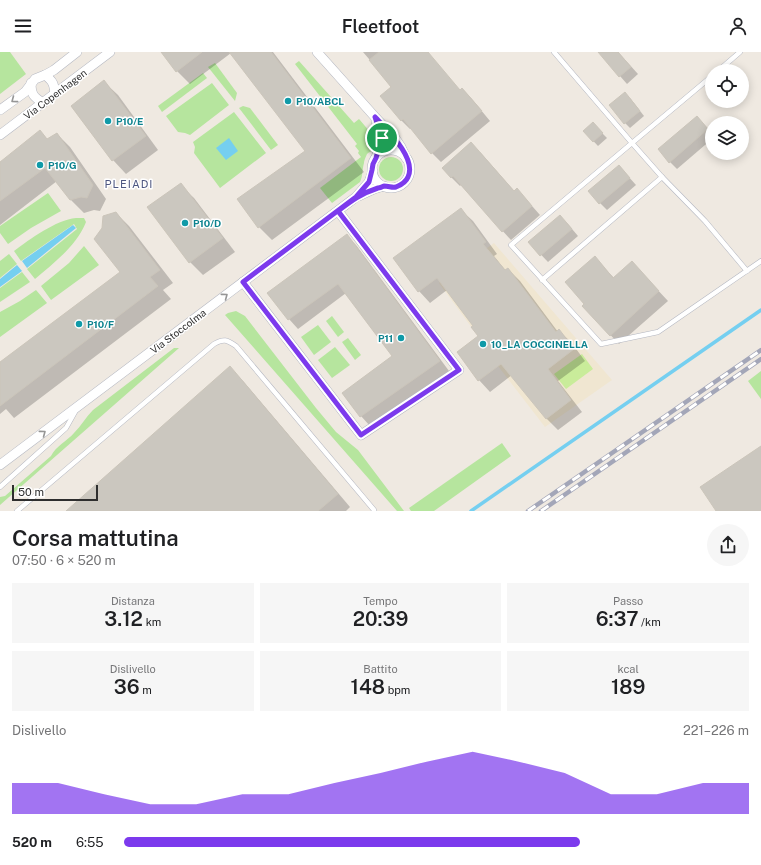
<!DOCTYPE html>
<html lang="it">
<head>
<meta charset="utf-8">
<style>
  :root { --surface:#fff; --page:#f6f6f6; --text:#202124; --muted:#757577; --accent:#7c3aed }
  body { margin:0; font-family:"Public Sans",sans-serif; background:var(--page); color:var(--text); height:100vh; display:flex; flex-direction:column; font-size:15px; white-space:nowrap }
  * { box-sizing:border-box; margin:0 }
  p { font-size:13px; color:var(--muted) }
  .icon { flex:none; width:22px; height:22px; fill:none; stroke:currentColor; stroke-width:2; stroke-linecap:round; stroke-linejoin:round }
  .map { position:relative; height:459px; overflow:hidden }
  .sheet { display:flex; flex-direction:column; background:var(--surface); flex:1 }
  .sheet>* { flex:none }
  .fabs { position:absolute; left:705px; top:12px; display:grid; gap:8px }
  .fabs a { display:grid; place-items:center; width:44px; height:44px; border-radius:50%; background:var(--surface); box-shadow:0 2px 10px #0003; font-size:20px }
  .scale { position:absolute; left:12px; bottom:10px; width:86px; box-sizing:border-box; padding-left:4px; border:2px solid #2e2e2e; border-top:0; font-size:11px; line-height:14px; white-space:nowrap; color:#2e2e2e; -webkit-text-stroke:3px #fff; paint-order:stroke }
  .pin { position:absolute; display:grid; place-items:center; width:34px; height:34px; color:#fff; margin:-17px; border:2px solid #fff; border-radius:50%; box-shadow:0 1px 4px #0007 }
  .round { display:grid; place-items:center; flex:none; width:42px; height:42px; border-radius:21px; background:var(--page) }
  .head { display:flex; align-items:center; justify-content:space-between; height:68px; padding:0 12px }
  h1 { font-size:22px; font-weight:600; line-height:30px }
  .metrics { display:grid; grid-template-columns:repeat(3,1fr); gap:6px; height:68px; padding:4px 12px }
  .metrics div { display:grid; align-content:center; border-radius:0px; background:var(--page); text-align:center }
  .metrics b { font-size:20px; font-weight:600 }
  .metrics small { font-size:11px; font-weight:400 }
  .metrics p { font-size:11px }
  .chart { height:112px; padding:8px 12px }
  .chart p { display:flex; justify-content:space-between }
  .chart svg { width:100%; height:72px; margin-top:4px; fill:var(--accent); opacity:.7 }
  ul { padding:0 12px; list-style:none; font-size:13px }
  li { display:grid; grid-template-columns:64px 48px 1fr; align-items:center; height:30px }
  li i { height:10px; border-radius:5px; background:var(--accent) }
  header { display:flex; justify-content:space-between; align-items:center; height:52px; padding:0 12px; background:var(--surface); font-size:18px; font-weight:600 }
  .map>svg:first-child { display:block }
  .education { fill:#f0e6d1 }
  .green { fill:#b6e59e }
  .pitch { fill:#c9ec9a }
  .water { fill:#75cff0 }
  .shadow { fill:#0003 }
  .lines { fill:none; stroke-linecap:round; stroke-linejoin:round }
  .stream { stroke:#75cff0; stroke-width:3.5 }
  .building { fill:#cbc7bf; stroke:#cbc5ba }
  .lane-casing { stroke:#b4b7c1; stroke-width:5.5 }
  .street-casing { stroke:#b4b7c1; stroke-width:10 }
  .lane { stroke:#fff; stroke-width:4.5 }
  .street { stroke:#fff; stroke-width:9 }
  .rail-casing { stroke:#a3a6b8; stroke-width:4.5 }
  .rail { stroke:#fff; stroke-width:3; stroke-dasharray:9; stroke-linecap:butt }
  .oneway { stroke:#969696 }
  .route-casing { stroke:#fff; stroke-width:8 }
  .route { stroke:#7c3aed; stroke-width:5 }
  .culture-dot { fill:#0f9aa8; stroke:#fff; stroke-width:1.5 }
  .labels { text-anchor:middle; stroke-width:3; stroke-linejoin:round; paint-order:stroke }
  .street-label { font-size:10px; fill:#2e2e2e; stroke:#fff }
  .culture-label { font-size:10px; font-weight:bold; fill:#0d838f; stroke:#fff; text-anchor:start }
  .neighbourhood-label { font-size:11px; letter-spacing:1px; fill:#4d5680; stroke:#fff }
</style>
</head>
<body>
<header><svg class="icon" aria-label="menu" viewBox="0 0 24 24"><path d="M4 6h16M4 12h16M4 18h16"/></svg>Fleetfoot<svg class="icon" aria-label="person" viewBox="0 0 24 24"><circle cx="12" cy="8" r="4"/><path d="M4 21q1-7 8-7t8 7"/></svg></header>
<div class="map">
<svg width="761" height="459" viewBox="0 0 761 459">
  <rect width="100%" height="100%" fill="#efe9e1"/>
  <path class="education" d="M494,191L612,328L545,375L498,314L478,329L457,300L478,284L439,231Z"/>
  <g class="green">
    <path d="M0,0H10L26,22L0,42Z"/>
    <path d="M299,9L354,71L359,67C366,75 378,87 372,98C371,100 369,100 367,102C366,104 364,109 364,111C362,118 363,124 360,130L332,151L320,136L361,105L358,101L359,99L355,94L357,92L295,12Z"/>
    <path d="M215,11L237,41L235,49L208,15Z"/>
    <path d="M203,21L207,26L162,60L158,54Z"/>
    <path d="M212,31L229,53L190,83L185,81L178,80L166,64Z"/>
    <path d="M243,54L250,56L278,93L271,98L239,56Z"/>
    <path d="M234,60L266,101L220,136L194,101L195,95L193,90Z"/>
    <circle cx="391" cy="117" r="12"/>
    <path d="M48,141L61,159L31,176L8,192L0,181V174Z"/>
    <path d="M76,166H84L86,170C77,193 54,211 35,227L27,217L77,177L74,172L21,209L14,199C30,187 56,168 76,166Z"/>
    <path d="M84,194L99,213L51,248L41,234L69,211Z"/>
    <path d="M9,202L17,212L0,226V209Z"/>
    <path d="M22,220L30,230L0,250V236Z"/>
    <path d="M36,238L47,251L0,285V260L20,249Z"/>
    <path d="M236,259L245,264L316,356L336,380L358,398L404,459H397L225,263L228,261Z"/>
    <path d="M332,264L344,280L338,285L326,269Z"/>
    <path d="M318,273L331,290L314,303L301,285Z"/>
    <path d="M348,286L361,303L355,308L342,290Z"/>
    <path d="M335,295L350,313L332,326L318,308Z"/>
    <path d="M174,296H179L0,453V445L5,444L51,404C56,394 67,389 74,381C81,374 86,365 93,358Z"/>
    <path d="M761,319V347L748,329Z"/>
    <path d="M502,391L511,404L434,459H411L409,456Z"/>
  </g>
  <path class="pitch" d="M582,302L593,317L566,337L554,322Z"/>
  <g class="water">
    <path d="M229,86L238,99L226,108L216,96Z"/>
    <path d="M73,173L76,176L27,216L22,209Z"/>
    <path d="M17,213L22,219L0,235V227Z"/>
  </g>
  <g class="shadow">
    <path d="M162,0H273L364,120L272,188L259,175L238,148L306,99L231,1L190,32L177,19Z"/>
    <path d="M363,0H426L462,42V37L471,46L490,69L441,110L432,101L411,76L410,77L401,68L393,35Z"/>
    <path d="M599,0H618L638,22L627,32Z"/>
    <path d="M104,30L118,43L158,98L126,122L113,108L72,55Z"/>
    <path d="M630,46L644,64L630,76L625,71Z"/>
    <path d="M697,65L712,82V87L677,117L670,110Z"/>
    <path d="M597,76L607,86L598,94L584,79Z"/>
    <path d="M40,80L48,88L57,82L70,95L106,147L100,159L94,158L84,161L71,148L57,129L0,173V112Z"/>
    <path d="M480,100L515,140L525,146L540,163L511,188L461,133L460,134L451,125Z"/>
    <path d="M619,114L636,133L607,158L600,151Z"/>
    <path d="M180,133L194,146L235,200L203,223L190,210Z"/>
    <path d="M461,158L473,169L497,202L494,204L506,219L508,217L520,229L558,280L559,279L571,290L585,309L558,329L582,360L558,378L546,366L512,323L490,340L479,328L458,300L480,285L474,274L447,238L430,251L419,239L395,206Z"/>
    <path d="M116,161L129,174L173,231L163,238L171,247L14,366L6,357L0,362V311L121,221Z"/>
    <path d="M567,171L578,184L548,210L529,190Z"/>
    <path d="M347,184L356,193L449,319L370,374L361,364L393,304L346,241L298,277L289,267Z"/>
    <path d="M595,206L614,226L640,219L668,249L619,292L583,254L585,252Z"/>
    <path d="M230,316L243,329L350,455L346,459H68Z"/>
  </g>
  <g class="lines">
    <path class="stream" d="M471,459L761,258"/>
  </g>
  <g class="building">
    <path d="M161,0H202L176,20Z"/>
    <path d="M229,0H271L351,106L258,176L237,147L305,99Z"/>
    <path d="M379,0H428L460,38L462,36L482,59L431,102L403,67L401,69L380,44L391,35L369,8Z"/>
    <path d="M598,0H618L631,15L619,25Z"/>
    <path d="M104,28L146,84L112,109L71,54Z"/>
    <path d="M625,40L640,59L624,72L609,53Z"/>
    <path d="M697,64L708,77L669,111L658,97Z"/>
    <path d="M593,70L603,81L593,90L583,79Z"/>
    <path d="M40,78L47,87L57,81L93,133L87,146L81,145L70,148L45,116L0,149V110Z"/>
    <path d="M471,90L514,139L517,136L532,154L502,180L453,124L451,126L442,116Z"/>
    <path d="M619,113L630,126L599,152L588,139Z"/>
    <path d="M181,131L223,186L189,211L147,155Z"/>
    <path d="M461,156L486,190L483,192L505,218L508,216L556,280L559,277L574,297L548,317L571,348L546,367L501,312L478,329L457,300L478,284L471,275L473,274L437,226L418,240L393,206Z"/>
    <path d="M116,160L160,218L150,225L158,234L0,354V310L120,220L94,187L102,176L103,164Z"/>
    <path d="M560,163L572,177L540,204L528,190Z"/>
    <path d="M347,182L440,309L360,365L342,341L392,304L338,232L288,268L267,241Z"/>
    <path d="M595,204L613,226L632,209L659,239L610,284L582,254L584,252L565,230Z"/>
    <path d="M230,314L338,442L318,459H66Z"/>
    <path d="M761,394V459H716L700,435Z"/>
  </g>
  <g class="lines">
    <defs>
      <g id="lane">
        <path d="M554,0L632,91L511,193L601,292L658,280L761,209"/>
        <path d="M718,19L740,0"/>
        <path d="M712,24L632,91L662,125L705,169L747,219"/>
        <path d="M542,228L662,125"/>
        <path d="M0,435L66,376L75,360"/>
        <path d="M17,459L214,292C224,286 227,288 236,294L374,458V459"/>
      </g>
      <g id="street">
        <path d="M317,0L375,65L395,86L401,95L406,106"/>
        <path d="M45,23C53,29 54,32 55,42"/>
        <path d="M31,31C31,43 34,45 43,51"/>
        <path d="M0,58L25,40L35,27L45,23L54,18L77,0"/>
        <path d="M0,83L110,0"/>
        <circle cx="391" cy="117" r="19"/>
        <path d="M376,106L382,86L376,69"/>
        <path d="M359,144L374,137L384,134"/>
        <path d="M243,230L361,383L459,318L338,159"/>
        <path d="M0,413L356,145L369,130L373,119"/>
      </g>
    </defs>
    <use href="#lane" class="lane-casing"/>
    <use href="#street" class="street-casing"/>
    <use href="#lane" class="lane"/>
    <use href="#street" class="street"/>
    <defs>
      <g id="rail">
        <path d="M528,459L761,298"/>
        <path d="M541,459L761,307"/>
      </g>
    </defs>
    <use href="#rail" class="rail-casing"/>
    <use href="#rail" class="rail"/>
  </g>
  <defs><path id="oneway-chevron" d="M-2-3.5L2.5 0L-2 3.5" fill="none" stroke-width="1.6" stroke-linecap="round" stroke-linejoin="round"/></defs>
  <g class="oneway">
    <use href="#oneway-chevron" transform="translate(14 48) rotate(143)"/>
    <use href="#oneway-chevron" transform="translate(225 244) rotate(-37)"/>
    <use href="#oneway-chevron" transform="translate(43 381) rotate(-37)"/>
  </g>
  <g class="lines">
    <defs>
      <path id="route" d="M382,86L376,106L373,112L372,118L369,130L356,145L243,230L361,383L459,318L338,159C351,149 362,141 378,136C380,136 382,135 384,134C389,134 392,136 396,135C401,133 406,130 408,125C417,106 387,78 375,65L382,86"/>
    </defs>
    <use href="#route" class="route-casing"/>
    <use href="#route" class="route"/>
  </g>
  <g class="culture-dot">
    <circle cx="288" cy="49" r="4"/>
    <circle cx="108" cy="69" r="4"/>
    <circle cx="40" cy="113" r="4"/>
    <circle cx="185" cy="171" r="4"/>
    <circle cx="79" cy="272" r="4"/>
    <circle cx="401" cy="286" r="4"/>
    <circle cx="483" cy="292" r="4"/>
  </g>
  <g class="labels">
    <g class="street-label">
      <text transform="translate(55 42) rotate(-37)" y="4">Via Copenhagen</text>
      <text transform="translate(178 279) rotate(-37)" y="4">Via Stoccolma</text>
    </g>
    <g class="culture-label">
      <text x="296" y="53">P10/ABCL</text>
      <text x="116" y="73">P10/E</text>
      <text x="48" y="117">P10/G</text>
      <text x="193" y="175">P10/D</text>
      <text x="87" y="276">P10/F</text>
      <text x="393" y="290" text-anchor="end">P11</text>
      <text x="491" y="296">10_LA COCCINELLA</text>
    </g>
    <g class="neighbourhood-label">
      <text x="129" y="136">PLEIADI</text>
    </g>
  </g>
</svg>
<div class="fabs">
<a><svg class="icon" aria-label="locate" viewBox="0 0 24 24"><circle cx="12" cy="12" r="6"/><path d="M12 2v4M12 18v4M2 12h4M18 12h4"/></svg></a>
<a><svg class="icon" aria-label="layers" viewBox="0 0 24 24"><path d="M12 4l9 5-9 5-9-5zM3 14l9 5 9-5"/></svg></a>
</div>
<div class="scale">50 m</div>
<div class="pin" style="left:382px;top:86px;background:#1e9e55"><svg class="icon" aria-label="arrive" viewBox="0 0 24 24"><path d="M6 21V4h12l-3 4 3 4H6"/></svg></div>
</div>
<section class="sheet">
<div class="head"><div><h1>Corsa mattutina</h1><p>07:50 · 6 × 520 m</p></div><a class="round"><svg class="icon" aria-label="share" viewBox="0 0 24 24"><path d="M12 15V3M7 8l5-5 5 5M5 13v7h14v-7"/></svg></a></div>
<div class="metrics">
<div><p>Distanza</p><b>3.12<small> km</small></b></div>
<div><p>Tempo</p><b>20:39</b></div>
<div><p>Passo</p><b>6:37<small> /km</small></b></div>
</div>
<div class="metrics">
<div><p>Dislivello</p><b>36<small> m</small></b></div>
<div><p>Battito</p><b>148<small> bpm</small></b></div>
<div><p>kcal</p><b>189</b></div>
</div>
<div class="chart"><p><span>Dislivello</span>221–226 m</p>
<svg viewBox="0 0 160 44" preserveAspectRatio="none"><path d="M0 44V25L10 25L20 32L30 38L40 38L50 32L60 32L70 25L80 19L90 12L100 6L110 12L120 19L130 32L140 32L150 25L160 25V44z"/></svg>
</div>
<ul>
<li><b>520 m</b>6:55<i style="width:73%"></i></li>
</ul>
</section>
</body>
</html>
